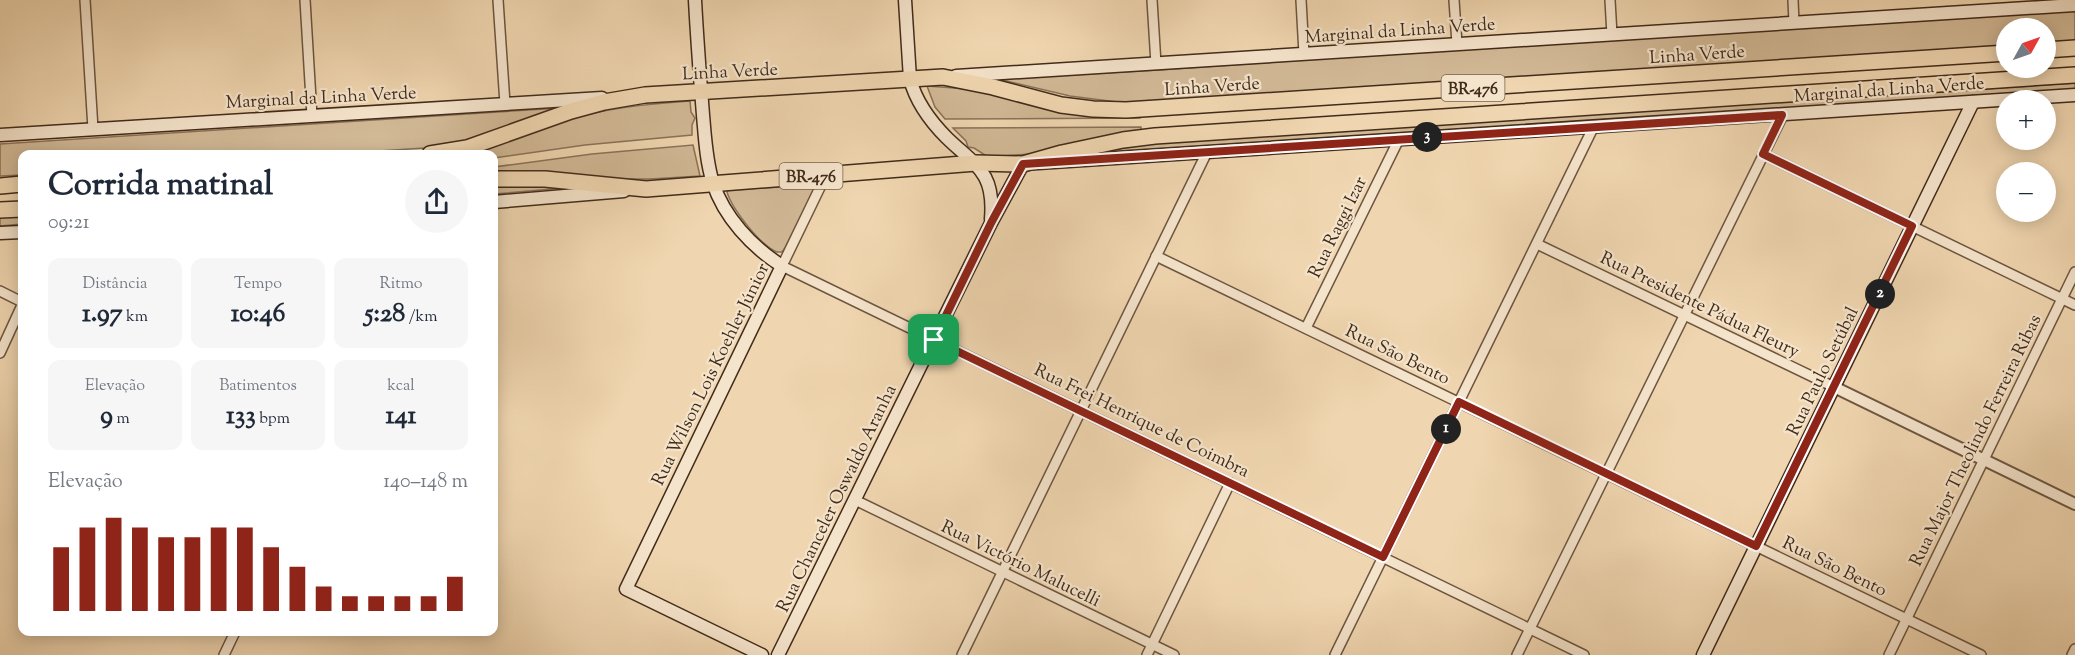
<!DOCTYPE html>
<html lang="pt">
<head>
<meta charset="utf-8">
<style>
  :root { --surface:#fff; --page:#f6f6f7; --text:#1f2937; --muted:#747a83; --accent:#8f2418 }
  body { margin:0; font-family:"Sorts Mill Goudy",serif; background:var(--page); color:var(--text); height:100vh; display:flex; flex-direction:column; font-size:22px; white-space:nowrap }
  * { box-sizing:border-box; margin:0 }
  p { font-size:20px; color:var(--muted) }
  .icon { flex:none; width:33px; height:33px; fill:none; stroke:currentColor; stroke-width:2; stroke-linecap:round; stroke-linejoin:round }
  .map { position:relative; flex:1; overflow:hidden }
  .details { position:absolute; left:18px; top:150px; width:480px; height:486px; display:flex; flex-direction:column; background:var(--surface); border-radius:12px; box-shadow:0 3px 15px #0003 }
  .details>* { flex:none }
  .needle { width:39px; rotate:50deg }
  .controls { position:absolute; left:1996px; top:18px; display:grid; gap:12px }
  .controls a { display:grid; place-items:center; width:60px; height:60px; border-radius:50%; background:var(--surface); box-shadow:0 3px 15px #0003; font-size:30px }
  .pin { position:absolute; display:grid; place-items:center; width:51px; height:51px; color:#fff; margin:-26px; border-radius:12px; box-shadow:0 3px 9px #0006 }
  .km { position:absolute; width:30px; height:30px; margin:-15px; border-radius:50%; background:#222; color:#fff; font-size:16px; line-height:30px; text-align:center }
  .round { display:grid; place-items:center; flex:none; width:63px; height:63px; border-radius:32px; background:var(--page) }
  .overview { display:flex; align-items:center; justify-content:space-between; height:102px; padding:0 30px }
  h1 { font-size:33px; font-weight:800; line-height:45px }
  .figures { display:grid; grid-template-columns:repeat(3,1fr); gap:9px; height:102px; padding:6px 30px }
  .figures div { display:grid; align-content:center; border-radius:12px; background:var(--page); text-align:center }
  .figures b { font-size:26px; font-weight:800 }
  .figures small { font-size:16px; font-weight:400 }
  .figures p { font-size:16px }
  .chart { height:168px; padding:12px 30px }
  .chart p { display:flex; justify-content:space-between }
  .chart svg { width:100%; height:108px; margin-top:6px; stroke:var(--accent); stroke-width:6 }
  .map>svg:first-child { display:block }
  .green { fill:#d2b996; stroke:#8a7258; stroke-width:1.5 }
  .lines { fill:none; stroke-linecap:round; stroke-linejoin:round }
  .minor-casing { stroke:#6d5640; stroke-width:12 }
  .tertiary-casing { stroke:#6d5640; stroke-width:14 }
  .secondary-casing { stroke:#412b1a; stroke-width:15 }
  .trunk-casing { stroke:#412b1a; stroke-width:18 }
  .minor { stroke:#f5e4cc; stroke-width:9 }
  .tertiary { stroke:#f5e4cc; stroke-width:10 }
  .secondary { stroke:#f5e4cc; stroke-width:12 }
  .trunk { stroke:#f0d6b0; stroke-width:15 }
  .route-casing { stroke:#fff; stroke-width:12 }
  .route { stroke:#8f2418; stroke-width:8 }
  .labels { text-anchor:middle; stroke-width:4.5; stroke-linejoin:round; paint-order:stroke }
  .shield { fill:#f5e4cc; stroke:#77624f; stroke-width:1.5 }
  .shield-label { font-size:16px; font-weight:bold; fill:#412b1a }
  .street-label { font-size:18px; fill:#412b1a; stroke:#f5e4cc }
</style>
</head>
<body>
<div class="map">
<svg width="2075" height="655" viewBox="0 0 2075 655">
  <rect width="100%" height="100%" fill="#f0d6b0"/>
  <filter id="stains"><feTurbulence type="fractalNoise" baseFrequency=".00333" numOctaves="4"/><feColorMatrix values="0 0 0 0 .2 0 0 0 0 .09 0 0 0 0 .02 0 0 0 .5 -.17"/></filter>
  <radialGradient id="worn" r=".72"><stop offset=".6" stop-color="#630" stop-opacity="0"/><stop offset="1" stop-color="#630" stop-opacity=".3"/></radialGradient>
  <g class="green">
    <path d="M2075,7V42L2046,44V28H2007V46L1144,102H1117L1070,96L998,79L1158,70Z"/>
    <path d="M2075,83V91L1085,155L1152,143Z"/>
    <path d="M927,86L967,89L1140,115V118L945,119L935,107Z"/>
    <path d="M690,101L691,112L695,118L692,125V135L585,145L494,158V154H465C499,146 529,133 562,122C604,108 647,104 690,101Z"/>
    <path d="M560,108L496,133L457,143L425,148L332,154H22V175L0,176V144Z"/>
    <path d="M1141,127V130L1098,138L1030,154L988,157L974,148L968,147L966,141L953,128Z"/>
    <path d="M693,145L700,176L650,179H614L544,171L494,172V167L592,154Z"/>
    <path d="M539,185L564,188L494,194V186Z"/>
    <path d="M810,185L813,187V192L785,248L782,252H777C761,246 732,209 727,192L729,190Z"/>
    <path d="M22,216V224L0,226V217Z"/>
  </g>
  <g class="lines">
    <defs>
      <g id="minor">
        <path d="M85,0L93,129"/>
        <path d="M305,0L312,116"/>
        <path d="M498,0L505,104"/>
        <path d="M1152,0L1156,64"/>
        <path d="M1301,0L1304,54"/>
        <path d="M1454,0L1457,44"/>
        <path d="M1610,0L1612,35"/>
        <path d="M1793,0L1794,23"/>
        <path d="M1763,154L2075,305"/>
        <path d="M826,175L782,266L1584,655"/>
        <path d="M1537,244L1834,387"/>
        <path d="M1156,256L1981,655"/>
        <path d="M0,291L22,302"/>
        <path d="M1306,328L1399,139"/>
        <path d="M0,353L22,305"/>
        <path d="M855,500L1174,655"/>
        <path d="M224,655L235,632"/>
        <path d="M962,655L1207,152"/>
        <path d="M1147,655L1230,483"/>
        <path d="M1335,655L1594,126"/>
        <path d="M1517,655L1783,115"/>
        <path d="M1889,655L2075,272"/>
        <path d="M2072,655L2075,649"/>
      </g>
      <path id="tertiary" d="M1834,387L2075,504"/>
      <g id="secondary">
        <path d="M695,0C697,38 700,77 703,115C705,137 706,161 713,183C724,217 752,247 782,266L626,589L762,655"/>
        <path d="M905,0L910,79C916,102 930,121 947,138C976,166 995,172 991,219"/>
        <path d="M956,76L2075,5"/>
        <path d="M0,135L602,98"/>
        <path d="M494,202L624,191"/>
        <path d="M0,233L22,232"/>
        <path d="M778,655L991,223L1023,164L2075,95"/>
        <path d="M1703,655L1973,102"/>
      </g>
      <g id="trunk">
        <path d="M2046,50L2075,48"/>
        <path d="M430,154L467,148L571,111L604,102L645,95L943,77L993,87L1061,105L1093,109L1126,110L2007,53"/>
        <path d="M494,179H545L646,189L976,163L1023,164L1062,153L1123,140L1155,136L2075,75"/>
        <path d="M0,186L22,184"/>
        <path d="M0,210L22,209"/>
      </g>
    </defs>
    <use href="#minor" class="minor-casing"/>
    <use href="#tertiary" class="tertiary-casing"/>
    <use href="#secondary" class="secondary-casing"/>
    <use href="#trunk" class="trunk-casing"/>
    <use href="#minor" class="minor"/>
    <use href="#tertiary" class="tertiary"/>
    <use href="#secondary" class="secondary"/>
    <use href="#trunk" class="trunk"/>
  </g>
  <g class="lines">
    <defs>
      <path id="route" d="M1782,115L1763,154L1912,226L1756,546L1459,402L1383,557L934,340L991,223L1023,164Z"/>
    </defs>
    <use href="#route" class="route-casing"/>
    <use href="#route" class="route"/>
  </g>
  <g class="labels">
    <g class="shield">
      <rect x="1441.5" y="75" width="63" height="26" rx="4.5"/>
      <rect x="779.5" y="163" width="63" height="26" rx="4.5"/>
    </g>
    <g class="shield-label">
      <text x="1473" y="94">BR-476</text>
      <text x="811" y="182">BR-476</text>
    </g>
    <g class="street-label">
      <text transform="translate(1400 30) rotate(-4)" y="6">Marginal da Linha Verde</text>
      <text transform="translate(1697 54) rotate(-4)" y="6">Linha Verde</text>
      <text transform="translate(730 71) rotate(-3)" y="6">Linha Verde</text>
      <text transform="translate(1212 86) rotate(-4)" y="6">Linha Verde</text>
      <text transform="translate(1889 89) rotate(-4)" y="6">Marginal da Linha Verde</text>
      <text transform="translate(321 97) rotate(-3)" y="6">Marginal da Linha Verde</text>
      <text transform="translate(1337 227) rotate(-64)" y="6">Rua Raggi Izar</text>
      <text transform="translate(1700 304) rotate(26)" y="6">Rua Presidente Pádua Fleury</text>
      <text transform="translate(1398 354) rotate(26)" y="6">Rua São Bento</text>
      <text transform="translate(1822 371) rotate(-64)" y="6">Rua Paulo Setúbal</text>
      <text transform="translate(710 374) rotate(-64)" y="6">Rua Wilson Lois Koehler Júnior</text>
      <text transform="translate(1142 420) rotate(26)" y="6">Rua Frei Henrique de Coimbra</text>
      <text transform="translate(1975 440) rotate(-64)" y="6">Rua Major Theolindo Ferreira Ribas</text>
      <text transform="translate(836 498) rotate(-64)" y="6">Rua Chanceler Oswaldo Aranha</text>
      <text transform="translate(1021 563) rotate(26)" y="6">Rua Victório Malucelli</text>
      <text transform="translate(1835 566) rotate(26)" y="6">Rua São Bento</text>
    </g>
  </g>
  <rect width="100%" height="100%" filter="url(#stains)"/>
  <rect width="100%" height="100%" fill="url(#worn)"/>
</svg>
<div class="controls">
<a><svg class="needle" viewBox="-14 -14 28 28"><path d="M0-13l5 13h-10z" fill="#e53935"/><path d="M0 13l5-13h-10z" fill="#747a83"/></svg></a>
<a>+</a>
<a>−</a>
</div>
<div class="pin" style="left:934px;top:340px;background:#1e9e55"><svg class="icon" aria-label="arrive" viewBox="0 0 24 24"><path d="M6 21V4h12l-3 4 3 4H6"/></svg></div>
<b class="km" style="left:1446px;top:429px">1</b>
<b class="km" style="left:1880px;top:294px">2</b>
<b class="km" style="left:1427px;top:137px">3</b>
<section class="details">
<div class="overview"><div><h1>Corrida matinal</h1><p>09:21</p></div><a class="round"><svg class="icon" aria-label="share" viewBox="0 0 24 24"><path d="M12 15V3M7 8l5-5 5 5M5 13v7h14v-7"/></svg></a></div>
<div class="figures">
<div><p>Distância</p><b>1.97<small> km</small></b></div>
<div><p>Tempo</p><b>10:46</b></div>
<div><p>Ritmo</p><b>5:28<small> /km</small></b></div>
</div>
<div class="figures">
<div><p>Elevação</p><b>9<small> m</small></b></div>
<div><p>Batimentos</p><b>133<small> bpm</small></b></div>
<div><p>kcal</p><b>141</b></div>
</div>
<div class="chart"><p><span>Elevação</span>140–148 m</p>
<svg viewBox="0 0 160 44" preserveAspectRatio="none"><path d="M5 44V18M15 44V10M25 44V6M35 44V10M45 44V14M55 44V14M65 44V10M75 44V10M85 44V18M95 44V26M105 44V34M115 44V38M125 44V38M135 44V38M145 44V38M155 44V30"/></svg>
</div>
</section>
</div>
</body>
</html>
